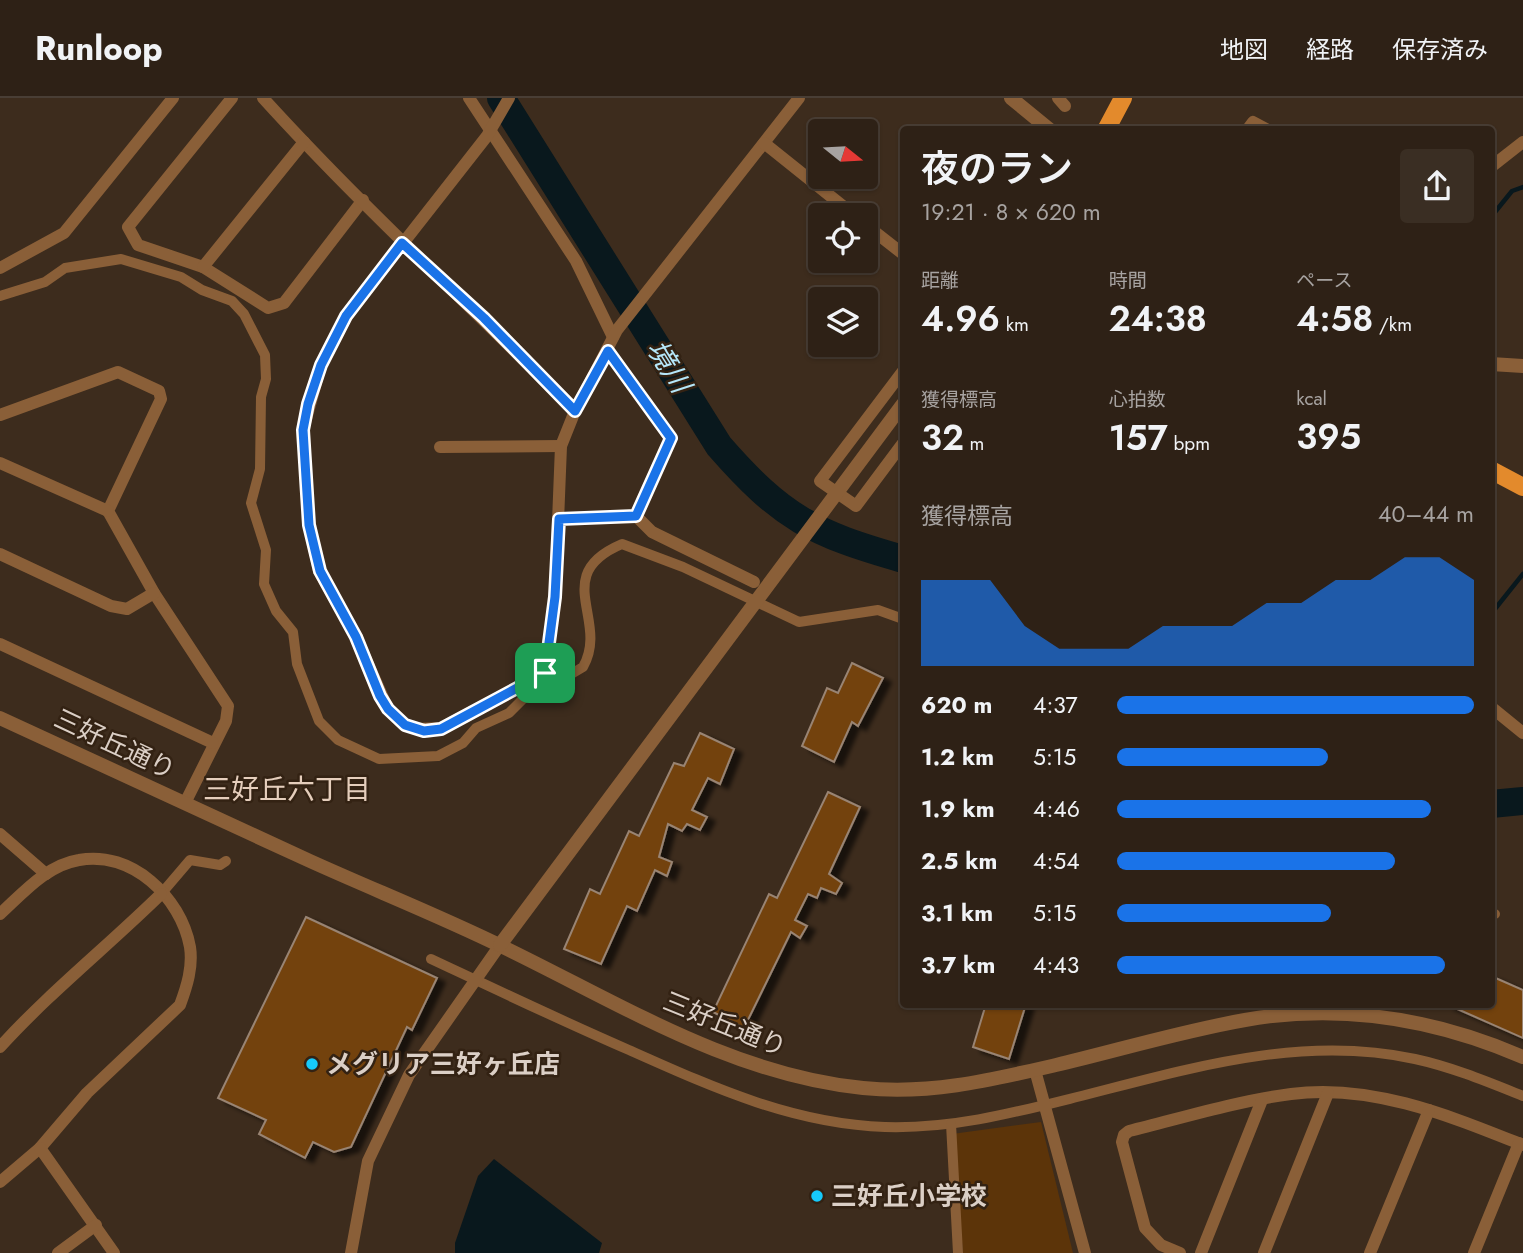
<!DOCTYPE html>
<html lang="ja">
<head>
<meta charset="utf-8">
<style>
  :root { --surface:#2e2116; --page:#3a2e23; --text:#f1f3f6; --muted:#a7a3a1; --line:#493e35; --accent:#1a73e8 }
  body { margin:0; font-family:Jost,"Noto Sans JP",sans-serif; background:var(--page); color:var(--text); height:100vh; display:flex; flex-direction:column; font-size:26px; white-space:nowrap }
  * { box-sizing:border-box; margin:0 }
  p { font-size:23px; color:var(--muted) }
  .icon { flex:none; width:38px; height:38px; fill:none; stroke:currentColor; stroke-width:2; stroke-linecap:round; stroke-linejoin:round }
  .map { position:relative; flex:1; overflow:hidden }
  .panel { position:absolute; left:900px; top:28px; width:595px; height:882px; display:flex; flex-direction:column; background:var(--surface); border-radius:7px; box-shadow:0 2px 5px #0004,0 0 0 2px var(--line) }
  .panel>* { flex:none }
  .needle { width:46px; rotate:108deg }
  .controls { position:absolute; left:808px; top:21px; display:grid; gap:14px }
  .controls a { display:grid; place-items:center; width:70px; height:70px; border-radius:7px; background:var(--surface); box-shadow:0 2px 5px #0004,0 0 0 2px var(--line); font-size:35px }
  .pin { position:absolute; display:grid; place-items:center; width:60px; height:60px; color:#fff; margin:-30px; border-radius:14px; box-shadow:0 4px 10px #0006 }
  .round { display:grid; place-items:center; flex:none; width:74px; height:74px; border-radius:7px; background:var(--page) }
  .summary { display:flex; align-items:center; justify-content:space-between; height:119px; padding:0 21px }
  h1 { font-size:38px; font-weight:600; line-height:52px }
  .metrics { display:grid; grid-template-columns:repeat(3,1fr); gap:10px; height:119px; padding:7px 21px }
  .metrics div { display:grid; align-content:center }
  .metrics b { font-size:35px; font-weight:600 }
  .metrics small { font-size:19px; font-weight:400 }
  .metrics p { font-size:19px }
  .chart { height:196px; padding:14px 21px }
  .chart p { display:flex; justify-content:space-between }
  .chart svg { width:100%; height:126px; margin-top:7px; fill:var(--accent); opacity:.7 }
  ul { padding:0 21px; list-style:none; font-size:23px }
  li { display:grid; grid-template-columns:112px 84px 1fr; align-items:center; height:52px }
  li i { height:18px; border-radius:9px; background:var(--accent) }
  header { display:flex; align-items:center; gap:42px; box-sizing:border-box; height:98px; padding:0 35px; background:var(--surface); border-bottom:2px solid var(--line) }
  header strong { font-size:33px }
  nav { display:flex; gap:38px; margin-inline-start:auto; font-size:24px }
  .map>svg:first-child { display:block }
  .green { fill:#5c3409 }
  .water { fill:#09181d }
  .lines { fill:none; stroke-linecap:round; stroke-linejoin:round }
  .stream { stroke:#09181d; stroke-width:4.5 }
  .river { stroke:#09181d; stroke-width:28 }
  .building { fill:#73430f; stroke:#998473; stroke-width:2; filter:url(#shadow) }
  .pedestrian { stroke:#8a5f38; stroke-width:10 }
  .minor { stroke:#8a5f38; stroke-width:12 }
  .tertiary { stroke:#8a5f38; stroke-width:14 }
  .primary { stroke:#e38a2c; stroke-width:18 }
  .route-casing { stroke:#fff; stroke-width:14 }
  .route { stroke:#1a73e8; stroke-width:9 }
  .poi-dot { fill:#16cafb; stroke:#332213; stroke-width:2.5 }
  .labels { text-anchor:middle; stroke-width:5; stroke-linejoin:round; paint-order:stroke }
  .street-label { font-size:26px; fill:#dbcfc6; stroke:#332213 }
  .poi-label { font-size:26px; font-weight:bold; fill:#dbcfc6; stroke:#332213; text-anchor:start }
  .water-label { font-size:28px; font-style:italic; fill:#b5e7fa; stroke:#332213 }
  .neighbourhood-label { font-size:28px; fill:#e5cebc; stroke:#332213 }
</style>
</head>
<body>
<header>
<strong>Runloop</strong>
<nav><a>地図</a><a>経路</a><a>保存済み</a></nav>
</header>
<div class="map">
<svg width="1523" height="1155" viewBox="0 0 1523 1155">
  <defs>
    <filter id="shadow"><feDropShadow dx="8" dy="4.5" stdDeviation="2" flood-color="#0009"/></filter>
  </defs>
  <rect width="100%" height="100%" fill="#3d2c1d"/>
  <path class="green" d="M1041,1024L1073,1155H963L952,1036Z"/>
  <path class="water" d="M494,1061L602,1145L599,1155H455V1145L478,1078Z"/>
  <g class="lines">
    <g class="stream">
      <path d="M1491,119L1512,93L1523,89"/>
      <path d="M1491,516L1523,476"/>
    </g>
    <g class="river">
      <path d="M501,0L719,348C782,420 812,435 903,461"/>
      <path d="M1491,706L1523,703"/>
    </g>
  </g>
  <g class="building">
    <path d="M852,565L883,580L858,628L852,624L834,664L802,648L827,590L838,595Z"/>
    <path d="M700,635L734,651L720,686L708,680L692,712L707,719L700,732L687,726L682,733L668,726L659,759L672,764L667,778L655,772L637,813L627,808L601,866L564,851L590,791L600,796L629,733L639,738L674,665L684,668Z"/>
    <path d="M828,694L860,709L829,776L842,785L836,796L821,790L817,800L808,796L795,822L807,828L800,840L791,834L744,930L713,914L769,796L777,800Z"/>
    <path d="M306,819L437,880L412,932L407,929L351,1049L334,1054L313,1044L305,1060L259,1036L266,1022L218,1000Z"/>
    <path d="M1491,878L1523,892V940L1446,906H1491Z"/>
    <path d="M986,906H1026L1009,961L973,949Z"/>
  </g>
  <g class="lines">
    <g class="pedestrian">
      <path d="M0,198L45,184L65,170L121,161L181,179L202,192L232,203L244,216L265,257L266,281L261,299L260,371L251,405L266,452L264,486L276,513L293,534L297,566L319,623L338,642L379,661L438,658L463,645L476,630L509,615L523,601L551,588"/>
      <path d="M545,575L551,588L583,569C610,522 549,477 622,446L683,469L799,524L878,512L903,521"/>
      <path d="M161,796L190,762L220,767L226,763"/>
      <path d="M1491,815L1495,816"/>
      <path d="M431,861C497,892 562,923 629,952C712,989 793,1026 885,1029C952,1031 1013,1015 1077,999C1188,971 1300,936 1415,961C1452,969 1488,984 1523,998"/>
      <path d="M951,1026L958,1155"/>
    </g>
    <g class="minor">
      <path d="M232,0L128,129L138,147L203,169L268,210L284,205L363,102"/>
      <path d="M263,0C362,109 471,208 575,313"/>
      <path d="M469,0L576,163L613,239"/>
      <path d="M509,0L487,38L346,218L321,267L303,332L309,427L319,473L356,539L388,611L405,627L416,631L441,630L545,575L555,499L561,348L575,313L617,232L799,0"/>
      <path d="M1058,0L1065,8"/>
      <path d="M1247,32L1253,24L1268,32"/>
      <path d="M764,45L854,117"/>
      <path d="M1491,69L1523,44"/>
      <path d="M866,127L903,156"/>
      <path d="M203,169L304,44"/>
      <path d="M0,170L64,135L173,0"/>
      <path d="M608,253L671,340L636,418"/>
      <path d="M903,273L820,383L856,408L903,345"/>
      <path d="M0,317L118,274L159,293L161,301L108,413L154,495L228,608L226,623L185,705"/>
      <path d="M440,349L561,348"/>
      <path d="M0,365L108,413"/>
      <path d="M559,421L636,418L652,434L754,484"/>
      <path d="M0,456L111,508L127,511L154,495"/>
      <path d="M0,546L213,645"/>
      <path d="M1491,609L1523,635"/>
      <path d="M0,736L46,776"/>
      <path d="M0,816C23,795 47,767 79,762C131,752 181,799 190,849C193,869 187,888 180,907L87,995L40,1050L0,1084"/>
      <path d="M0,949C50,894 108,848 161,796"/>
      <path d="M1035,972L1085,1155"/>
      <path d="M40,1050L114,1155"/>
      <path d="M58,1155L96,1127"/>
      <path d="M351,1155L368,1063L409,977L500,847"/>
      <path d="M1180,1155L1161,1147L1145,1130L1122,1044L1124,1037L1129,1033C1182,1020 1237,1003 1291,996C1371,985 1450,1018 1523,1047"/>
      <path d="M1201,1155L1262,1002"/>
      <path d="M1264,1155L1328,995"/>
      <path d="M1370,1155L1429,1012"/>
      <path d="M1474,1155L1519,1045"/>
    </g>
    <g class="tertiary">
      <path d="M1011,0L1050,32"/>
      <path d="M1491,266L1523,268"/>
      <path d="M0,620C103,667 206,716 310,763C374,792 440,818 503,849C619,905 732,977 863,990C930,997 991,982 1056,967C1119,952 1182,933 1245,922C1341,905 1435,921 1523,959"/>
      <path d="M500,847L903,306"/>
    </g>
    <g class="primary">
      <path d="M1106,32L1123,0"/>
      <path d="M1491,372L1523,389"/>
    </g>
  </g>
  <g class="lines">
    <defs>
      <path id="route" d="M402,145L484,220L575,313L608,253L671,340L636,418L559,421L555,499L545,575L441,631L424,633L405,627L388,611L380,598L356,539L320,473L309,427L303,332L308,306L321,267L346,218Z"/>
    </defs>
    <use href="#route" class="route-casing"/>
    <use href="#route" class="route"/>
  </g>
  <g class="poi-dot">
    <circle cx="312" cy="966" r="7"/>
    <circle cx="817" cy="1098" r="7"/>
  </g>
  <g class="labels">
    <g class="street-label">
      <text transform="translate(115 646) rotate(25)" y="9">三好丘通り</text>
      <text transform="translate(725 926) rotate(22)" y="9">三好丘通り</text>
    </g>
    <g class="poi-label">
      <text x="326" y="975">メグリア三好ヶ丘店</text>
      <text x="831" y="1107">三好丘小学校</text>
    </g>
    <g class="water-label">
      <text transform="translate(669 268) rotate(58)" y="10">境川</text>
    </g>
    <g class="neighbourhood-label">
      <text x="287" y="701">三好丘六丁目</text>
    </g>
  </g>
</svg>
<div class="controls">
<a><svg class="needle" viewBox="-14 -14 28 28"><path d="M0-13l5 13h-10z" fill="#e53935"/><path d="M0 13l5-13h-10z" fill="#a7a3a1"/></svg></a>
<a><svg class="icon" aria-label="locate" viewBox="0 0 24 24"><circle cx="12" cy="12" r="6"/><path d="M12 2v4M12 18v4M2 12h4M18 12h4"/></svg></a>
<a><svg class="icon" aria-label="layers" viewBox="0 0 24 24"><path d="M12 4l9 5-9 5-9-5zM3 14l9 5 9-5"/></svg></a>
</div>
<div class="pin" style="left:545px;top:575px;background:#1e9e55"><svg class="icon" aria-label="arrive" viewBox="0 0 24 24"><path d="M6 21V4h12l-3 4 3 4H6"/></svg></div>
<section class="panel">
<div class="summary"><div><h1>夜のラン</h1><p>19:21 · 8 × 620 m</p></div><a class="round"><svg class="icon" aria-label="share" viewBox="0 0 24 24"><path d="M12 15V3M7 8l5-5 5 5M5 13v7h14v-7"/></svg></a></div>
<div class="metrics">
<div><p>距離</p><b>4.96<small> km</small></b></div>
<div><p>時間</p><b>24:38</b></div>
<div><p>ペース</p><b>4:58<small> /km</small></b></div>
</div>
<div class="metrics">
<div><p>獲得標高</p><b>32<small> m</small></b></div>
<div><p>心拍数</p><b>157<small> bpm</small></b></div>
<div><p>kcal</p><b>395</b></div>
</div>
<div class="chart"><p><span>獲得標高</span>40–44 m</p>
<svg viewBox="0 0 160 44" preserveAspectRatio="none"><path d="M0 44V14L10 14L20 14L30 30L40 38L50 38L60 38L70 30L80 30L90 30L100 22L110 22L120 14L130 14L140 6L150 6L160 14V44z"/></svg>
</div>
<ul>
<li><b>620 m</b>4:37<i style="width:100%"></i></li>
<li><b>1.2 km</b>5:15<i style="width:59%"></i></li>
<li><b>1.9 km</b>4:46<i style="width:88%"></i></li>
<li><b>2.5 km</b>4:54<i style="width:78%"></i></li>
<li><b>3.1 km</b>5:15<i style="width:60%"></i></li>
<li><b>3.7 km</b>4:43<i style="width:92%"></i></li>
</ul>
</section>
</div>
</body>
</html>
